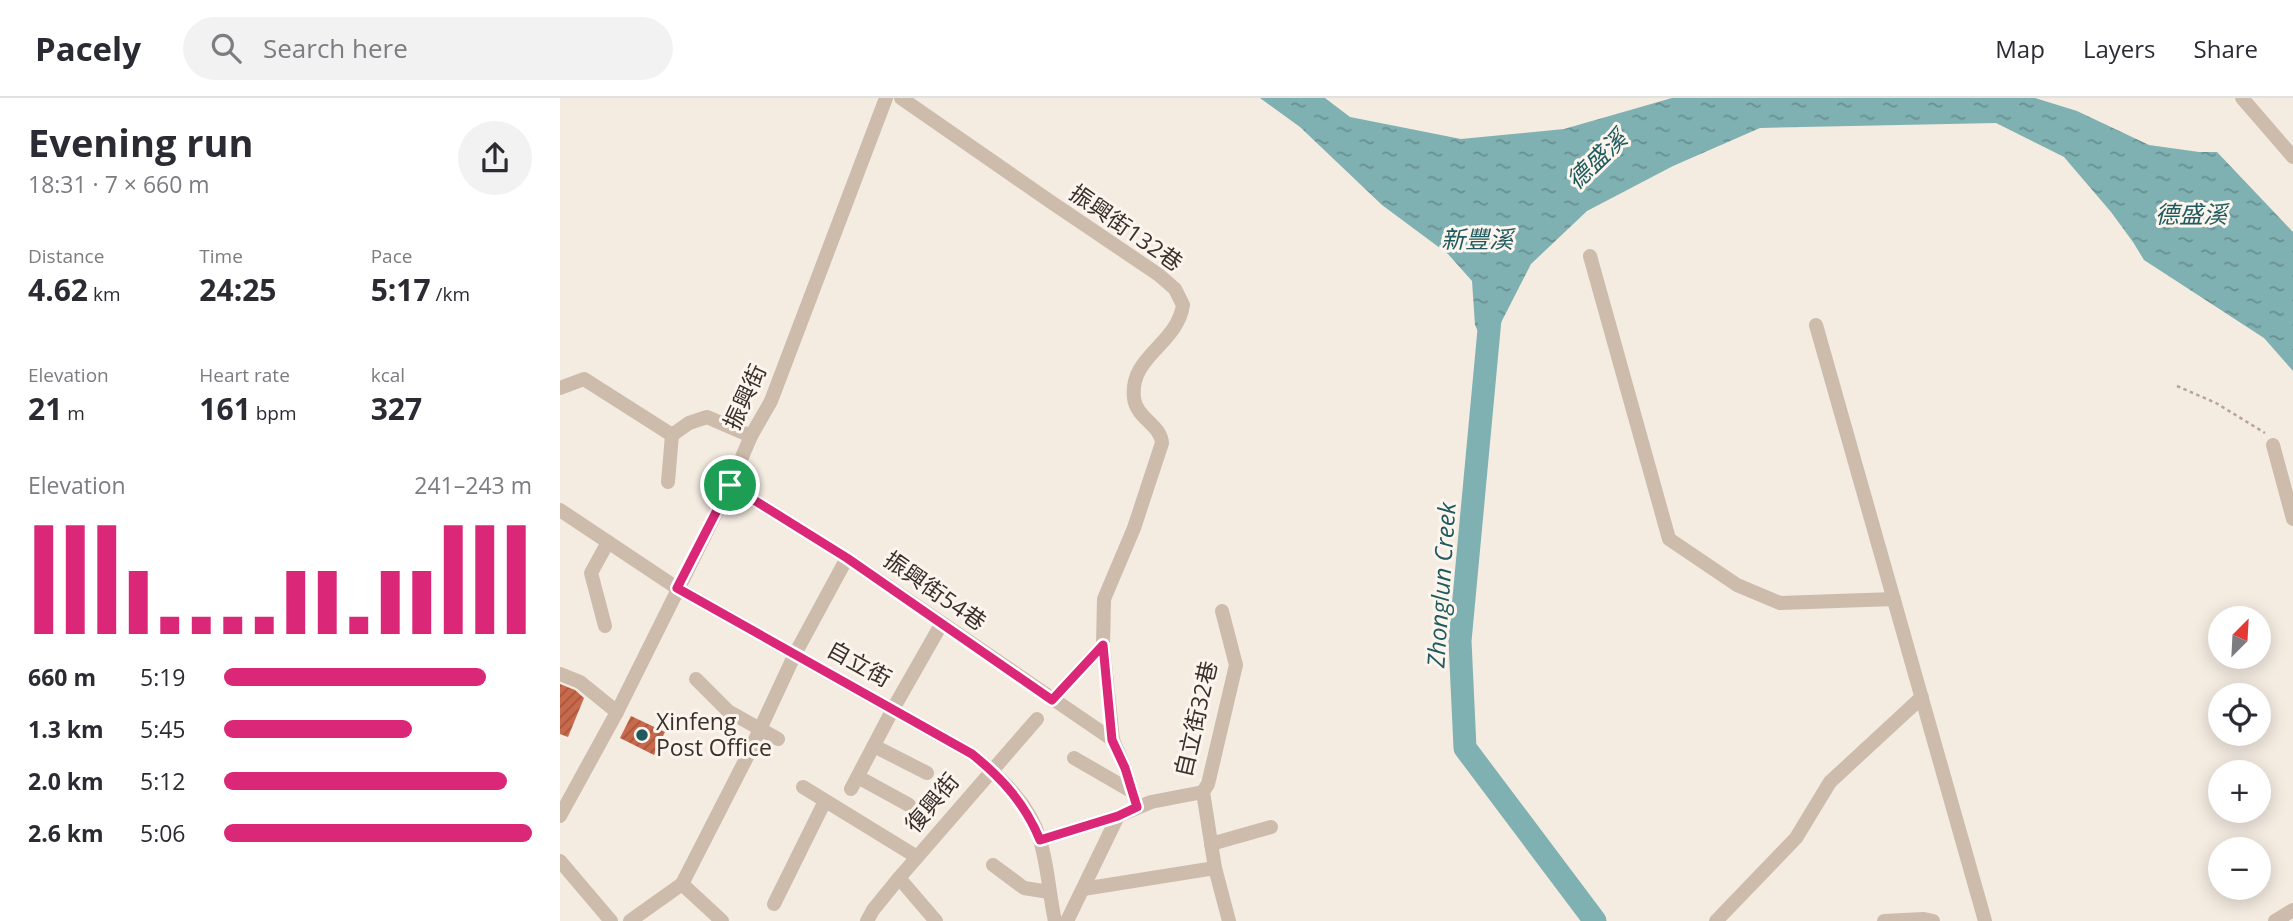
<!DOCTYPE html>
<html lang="en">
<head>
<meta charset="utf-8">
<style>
  :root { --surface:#fff; --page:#f2f2f3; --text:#2b2b33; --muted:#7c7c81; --line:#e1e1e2; --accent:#db2777 }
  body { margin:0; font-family:"Open Sans","Noto Sans TC",sans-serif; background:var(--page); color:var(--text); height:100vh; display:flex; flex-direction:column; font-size:26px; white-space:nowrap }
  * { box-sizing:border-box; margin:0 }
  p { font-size:23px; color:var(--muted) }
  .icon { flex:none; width:38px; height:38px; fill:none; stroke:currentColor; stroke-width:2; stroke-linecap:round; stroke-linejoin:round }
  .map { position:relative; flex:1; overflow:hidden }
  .sheet { display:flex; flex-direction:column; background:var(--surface); width:560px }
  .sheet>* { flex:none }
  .needle { width:46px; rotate:24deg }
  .fabs { position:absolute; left:1648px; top:508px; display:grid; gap:14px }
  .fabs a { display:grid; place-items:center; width:63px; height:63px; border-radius:50%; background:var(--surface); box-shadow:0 4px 18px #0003; font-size:35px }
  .pin { position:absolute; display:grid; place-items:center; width:60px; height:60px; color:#fff; margin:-30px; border:4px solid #fff; border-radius:50%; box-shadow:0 2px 7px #0007 }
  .round { display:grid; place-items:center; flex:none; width:74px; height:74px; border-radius:37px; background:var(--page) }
  .headline { display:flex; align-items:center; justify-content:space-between; height:119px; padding:0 28px }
  h1 { font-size:38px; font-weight:700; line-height:52px }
  .stats { display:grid; grid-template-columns:repeat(3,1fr); gap:10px; height:119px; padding:7px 28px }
  .stats div { display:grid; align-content:center }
  .stats b { font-size:30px; font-weight:700 }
  .stats small { font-size:19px; font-weight:400 }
  .stats p { font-size:19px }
  .chart { height:196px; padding:14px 28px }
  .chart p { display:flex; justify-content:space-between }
  .chart svg { width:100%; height:126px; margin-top:7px; stroke:var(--accent); stroke-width:6 }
  ul { padding:0 28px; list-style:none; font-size:23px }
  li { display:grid; grid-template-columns:112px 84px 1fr; align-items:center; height:52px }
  li i { height:18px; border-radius:9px; background:var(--accent) }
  header { display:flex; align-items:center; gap:42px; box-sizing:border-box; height:98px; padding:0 35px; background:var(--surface); border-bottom:2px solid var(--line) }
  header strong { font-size:33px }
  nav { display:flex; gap:38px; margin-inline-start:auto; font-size:24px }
  .search { width:490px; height:63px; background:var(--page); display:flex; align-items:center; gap:18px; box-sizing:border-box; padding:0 24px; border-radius:38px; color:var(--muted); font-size:26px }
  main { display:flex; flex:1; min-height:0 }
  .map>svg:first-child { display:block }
  .water { fill:url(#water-ripples) }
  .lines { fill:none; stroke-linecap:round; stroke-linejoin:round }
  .river { stroke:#7fb0b2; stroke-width:23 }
  .building { fill:url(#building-hatch) }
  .path { stroke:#b9a596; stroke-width:2.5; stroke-dasharray:3.5 3.5; stroke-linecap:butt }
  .minor { stroke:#cdbbac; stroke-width:14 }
  .route-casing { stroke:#fff; stroke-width:14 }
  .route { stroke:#db2777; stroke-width:9 }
  .poi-dot { fill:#1f5a5e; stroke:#fbf5ee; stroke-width:2.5 }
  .labels { text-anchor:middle; stroke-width:6; stroke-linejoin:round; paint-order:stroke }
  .street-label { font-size:23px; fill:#3b302b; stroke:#fbf5ee }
  .poi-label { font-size:23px; fill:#3b302b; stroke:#fbf5ee; text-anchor:start }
  .water-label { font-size:24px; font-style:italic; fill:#1f5a5e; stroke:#fbf5ee }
</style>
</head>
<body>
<header>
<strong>Pacely</strong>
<div class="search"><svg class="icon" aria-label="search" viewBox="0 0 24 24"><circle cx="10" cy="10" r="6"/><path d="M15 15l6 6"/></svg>Search here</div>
<nav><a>Map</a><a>Layers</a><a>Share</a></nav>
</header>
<main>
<section class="sheet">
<div class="headline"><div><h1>Evening run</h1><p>18:31 · 7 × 660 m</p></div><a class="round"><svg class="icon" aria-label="share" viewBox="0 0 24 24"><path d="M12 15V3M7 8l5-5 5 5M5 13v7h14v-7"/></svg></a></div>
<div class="stats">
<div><p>Distance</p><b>4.62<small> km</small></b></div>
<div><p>Time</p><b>24:25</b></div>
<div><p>Pace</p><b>5:17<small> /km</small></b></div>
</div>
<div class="stats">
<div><p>Elevation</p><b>21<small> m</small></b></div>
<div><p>Heart rate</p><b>161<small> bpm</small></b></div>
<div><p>kcal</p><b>327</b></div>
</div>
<div class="chart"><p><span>Elevation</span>241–243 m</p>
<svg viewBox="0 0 160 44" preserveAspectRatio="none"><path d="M5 44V6M15 44V6M25 44V6M35 44V22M45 44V38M55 44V38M65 44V38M75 44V38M85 44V22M95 44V22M105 44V38M115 44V22M125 44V22M135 44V6M145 44V6M155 44V6"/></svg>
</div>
<ul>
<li><b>660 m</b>5:19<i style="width:85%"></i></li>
<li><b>1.3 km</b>5:45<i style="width:61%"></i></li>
<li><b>2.0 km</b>5:12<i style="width:92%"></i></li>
<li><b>2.6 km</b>5:06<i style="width:100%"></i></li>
</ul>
</section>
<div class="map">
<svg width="1733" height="823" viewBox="0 0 1733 823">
  <defs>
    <pattern id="water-ripples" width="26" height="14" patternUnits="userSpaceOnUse" patternTransform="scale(1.75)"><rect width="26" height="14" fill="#7fb0b2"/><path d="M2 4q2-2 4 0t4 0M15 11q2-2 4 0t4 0" fill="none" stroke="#699091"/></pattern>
    <pattern id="building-hatch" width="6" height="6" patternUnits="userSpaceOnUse" patternTransform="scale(1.75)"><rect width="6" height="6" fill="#c8694b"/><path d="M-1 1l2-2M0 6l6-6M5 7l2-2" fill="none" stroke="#a4573f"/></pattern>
  </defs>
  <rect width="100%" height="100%" fill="#f4ebe1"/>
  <path class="water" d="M700,0H765L790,19L901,41L1004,31L1112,0H1475L1517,13L1589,47L1639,54H1657L1733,134V273L1704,240L1584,162L1573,144L1551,114L1504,59L1436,25L1200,30L1113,68L1027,113L971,166L927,252L915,227L912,183L888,156L822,107L740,29Z"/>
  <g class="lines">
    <path class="river" d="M930,221L900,543L905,650L1035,823"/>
  </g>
  <g class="building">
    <path d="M0,586L15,592L24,600L8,639L0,636Z"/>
    <path d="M71,618L105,634L94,657L60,640Z"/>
  </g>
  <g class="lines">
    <path class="path" d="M1617,288L1656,305L1705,335"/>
    <g class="minor">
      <path d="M341,0L491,104L599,177L615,191L623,207C617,247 569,258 574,300C576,320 601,327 602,345L574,430L544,501L543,547L553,642L565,670L577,709"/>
      <path d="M1682,0L1733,59"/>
      <path d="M1030,158L1109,441L1177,487L1220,505L1334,501"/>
      <path d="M1256,227L1425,823"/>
      <path d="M0,290L24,281L112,337L129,325L147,319L191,338"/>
      <path d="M1713,347L1733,421"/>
      <path d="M108,384L112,337"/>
      <path d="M170,387L287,460L553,642"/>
      <path d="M0,412L117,490L412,656C440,679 470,706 480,742C488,768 489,796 495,823"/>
      <path d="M662,513L676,567L648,686L643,694L655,770L669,823"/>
      <path d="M45,528L31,475L48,444"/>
      <path d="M0,576L20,584L57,614"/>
      <path d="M136,581L168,613L218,641"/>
      <path d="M492,602L543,547"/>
      <path d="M314,648L367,675"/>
      <path d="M514,660L571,693"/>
      <path d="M298,679L349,707"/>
      <path d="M243,689L357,759"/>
      <path d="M291,691L333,611L382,525"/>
      <path d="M0,718L57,614L170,387L191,338L211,303L326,0"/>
      <path d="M480,742L558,718L591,704L643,694"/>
      <path d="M651,746L711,729"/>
      <path d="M0,763L51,823"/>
      <path d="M433,767L464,790L489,794"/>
      <path d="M339,780L376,823"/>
      <path d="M122,786L162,823"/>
      <path d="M523,791L655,770"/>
      <path d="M214,806L265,703"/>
      <path d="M70,823L122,786L188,657L235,556L287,460"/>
      <path d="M307,823L313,812L339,780L477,621"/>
      <path d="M507,823L558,718"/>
      <path d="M1156,823L1236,740L1270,684L1362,599"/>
      <path d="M1324,823L1364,821L1373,823"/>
      <path d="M1715,823L1733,812"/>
    </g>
  </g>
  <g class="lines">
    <defs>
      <path id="route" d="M170,387L287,460L492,602L543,547L552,642L565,670L577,709L558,718L480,742C465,706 443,681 412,656L117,490Z"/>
    </defs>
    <use href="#route" class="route-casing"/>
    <use href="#route" class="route"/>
  </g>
  <circle class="poi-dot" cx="82" cy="637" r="7"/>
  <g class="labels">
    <g class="street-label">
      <text transform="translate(566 130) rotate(35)" y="8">振興街132巷</text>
      <text transform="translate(185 299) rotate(-65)" y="8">振興街</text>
      <text transform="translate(375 493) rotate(35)" y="8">振興街54巷</text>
      <text transform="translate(299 566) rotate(29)" y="8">自立街</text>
      <text transform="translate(636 621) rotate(-77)" y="8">自立街32巷</text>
      <text transform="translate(372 705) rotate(-50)" y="8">復興街</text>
    </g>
    <g class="poi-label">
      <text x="96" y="632">Xinfeng<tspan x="96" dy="26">Post Office</tspan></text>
    </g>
    <g class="water-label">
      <text transform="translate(1037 62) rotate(-44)" y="8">德盛溪</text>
      <text x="1631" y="125">德盛溪</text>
      <text x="917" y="150">新豐溪</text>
      <text transform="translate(882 487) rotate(-86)" y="8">Zhonglun Creek</text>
    </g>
  </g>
</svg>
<div class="fabs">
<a><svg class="needle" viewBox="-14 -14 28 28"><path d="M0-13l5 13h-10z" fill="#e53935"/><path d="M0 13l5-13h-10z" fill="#7c7c81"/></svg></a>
<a><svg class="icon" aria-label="locate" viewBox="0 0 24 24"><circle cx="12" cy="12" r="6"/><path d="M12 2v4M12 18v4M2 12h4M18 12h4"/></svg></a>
<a>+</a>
<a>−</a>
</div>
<div class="pin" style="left:170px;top:387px;background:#1e9e55"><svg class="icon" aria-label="arrive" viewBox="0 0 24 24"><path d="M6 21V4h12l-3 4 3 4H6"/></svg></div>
</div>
</main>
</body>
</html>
